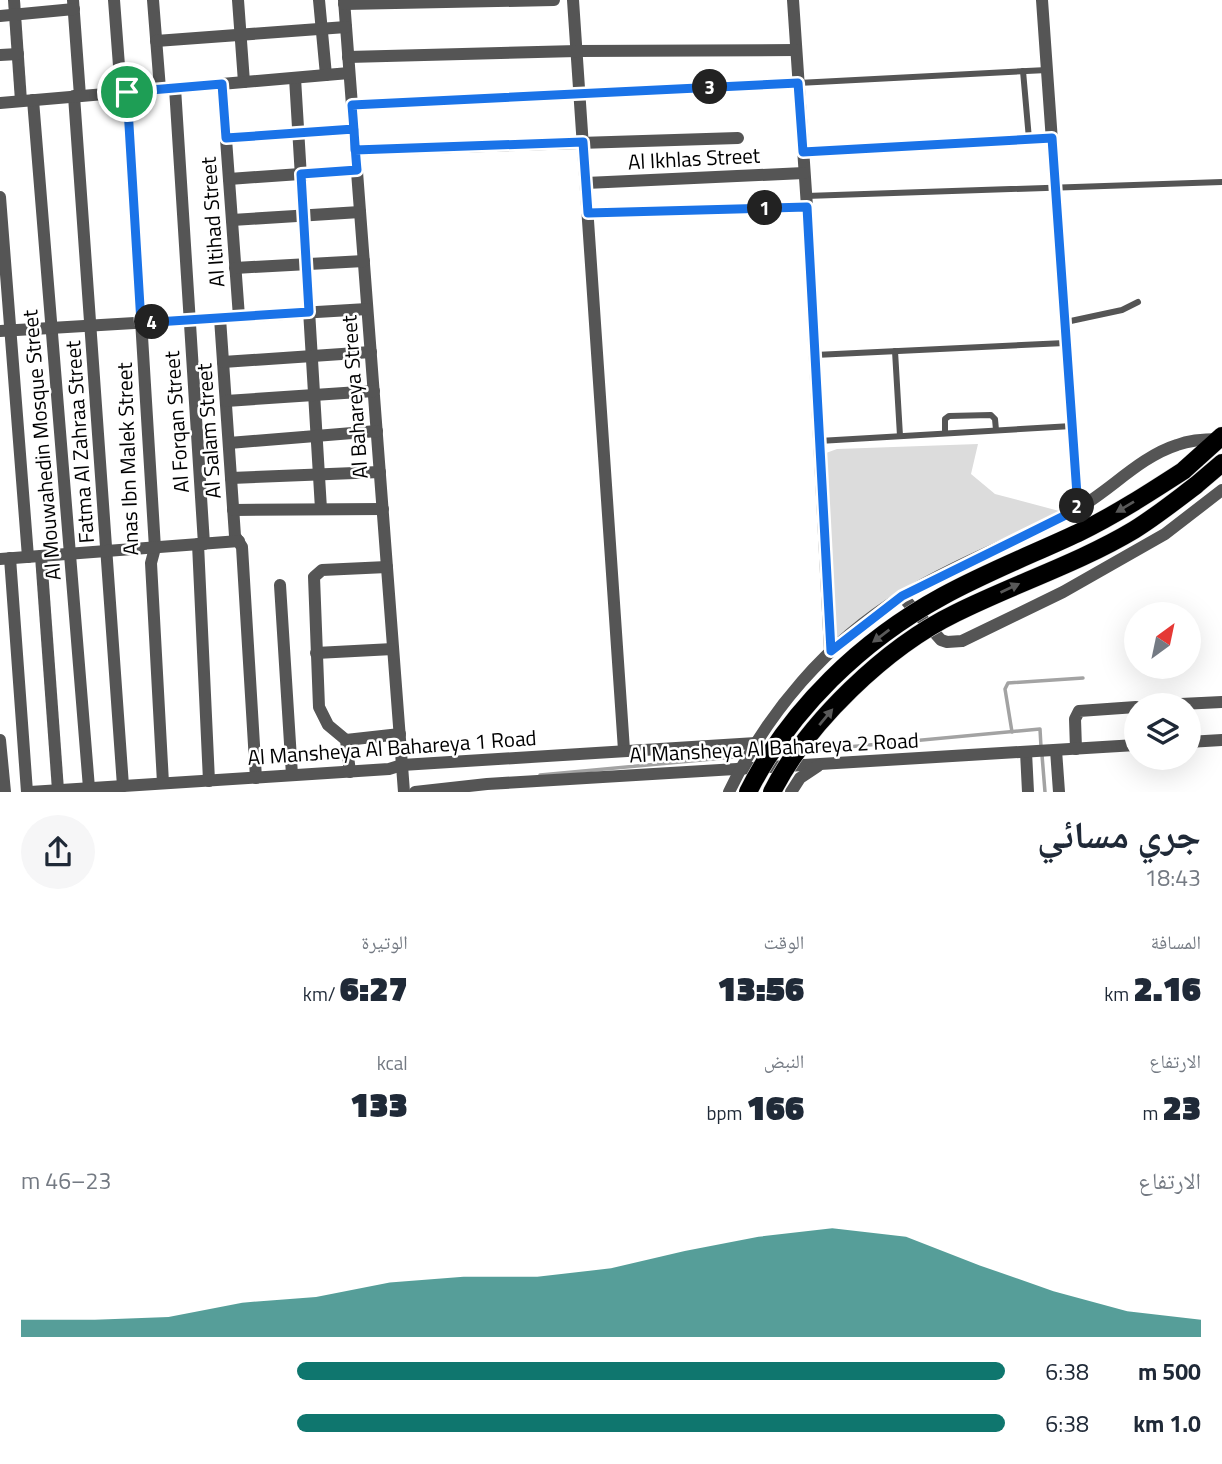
<!DOCTYPE html>
<html lang="ar">
<head>
<meta charset="utf-8">
<style>
  :root { --surface:#fff; --page:#f6f6f7; --text:#1f2937; --muted:#747a83; --accent:#0f766e }
  body { margin:0; font-family:"Titillium Web","Noto Naskh Arabic",sans-serif; background:var(--page); color:var(--text); direction:rtl; height:100vh; display:flex; flex-direction:column; font-size:26px; white-space:nowrap }
  * { box-sizing:border-box; margin:0 }
  p { font-size:23px; color:var(--muted) }
  .icon { flex:none; width:38px; height:38px; fill:none; stroke:currentColor; stroke-width:2; stroke-linecap:round; stroke-linejoin:round }
  .map { position:relative; height:792px; overflow:hidden; direction:ltr }
  .drawer { display:flex; flex-direction:column; background:var(--surface); flex:1 }
  .drawer>* { flex:none }
  .needle { width:46px; rotate:33deg }
  .controls { position:absolute; left:1124px; top:602px; display:grid; gap:14px }
  .controls a { display:grid; place-items:center; width:77px; height:77px; border-radius:50%; background:var(--surface); box-shadow:0 7px 28px #0002; font-size:35px }
  .pin { position:absolute; display:grid; place-items:center; width:60px; height:60px; color:#fff; margin:-30px; border:4px solid #fff; border-radius:50%; box-shadow:0 2px 7px #0007 }
  .km { position:absolute; width:35px; height:35px; margin:-18px; border-radius:50%; background:#222; color:#fff; font-size:19px; line-height:35px; text-align:center }
  .round { display:grid; place-items:center; flex:none; width:74px; height:74px; border-radius:37px; background:var(--page) }
  .overview { display:flex; align-items:center; justify-content:space-between; height:119px; padding:0 21px }
  h1 { font-size:38px; font-weight:800; line-height:52px }
  .metrics { display:grid; grid-template-columns:repeat(3,1fr); gap:10px; height:119px; padding:7px 21px }
  .metrics div { display:grid; align-content:center }
  .metrics b { font-size:35px; font-weight:800 }
  .metrics small { font-size:19px; font-weight:400 }
  .metrics p { font-size:19px }
  .chart { height:196px; padding:14px 21px }
  .chart p { display:flex; justify-content:space-between }
  .chart svg { width:100%; height:126px; margin-top:7px; fill:var(--accent); opacity:.7 }
  ul { padding:0 21px; list-style:none; font-size:23px }
  li { display:grid; grid-template-columns:112px 84px 1fr; align-items:center; height:52px }
  li i { height:18px; border-radius:9px; background:var(--accent) }
  .map>svg:first-child { display:block }
  .green { fill:#dcdcdc }
  .lines { fill:none; stroke-linecap:round; stroke-linejoin:round }
  .stream { stroke:#a3a3a3; stroke-width:3.5 }
  .primary-casing { stroke:#dbdbdb; stroke-width:19 }
  .lane { stroke:#555; stroke-width:6 }
  .street { stroke:#555; stroke-width:12 }
  .primary { stroke:#000; stroke-width:18 }
  .primary-bridge-casing { stroke:#dbdbdb; stroke-width:19; stroke-linecap:butt }
  .primary-bridge { stroke:#000; stroke-width:18 }
  .oneway { fill:#595959 }
  .route-casing { stroke:#fff; stroke-width:14 }
  .route { stroke:#1a73e8; stroke-width:9 }
  .labels { text-anchor:middle; stroke-width:5; stroke-linejoin:round; paint-order:stroke }
  .street-label { font-size:21px; fill:#000; stroke:#fff }
</style>
</head>
<body>
<div class="map">
<svg width="1222" height="792" viewBox="0 0 1222 792">
  <rect width="100%" height="100%" fill="#fff"/>
  <path class="green" d="M978,444L971,474L995,494L1063,512L835,640L826,453L837,449Z"/>
  <g class="lines">
    <g class="stream">
      <path d="M1012,732L1005,689L1008,683L1083,678"/>
      <path d="M805,751L1040,729L1041,747"/>
      <path d="M1042,755L1045,792"/>
      <path d="M540,775L745,756"/>
    </g>
    <defs>
      <g id="primary">
        <path d="M1183,471L1222,436"/>
        <path d="M1195,486L1222,463"/>
      </g>
    </defs>
    <use href="#primary" class="primary-casing"/>
    <g class="lane">
      <path d="M1023,71L1029,139"/>
      <path d="M798,83L1047,70"/>
      <path d="M803,152L1052,138"/>
      <path d="M806,196L1222,182"/>
      <path d="M1066,322L1122,310L1138,302"/>
      <path d="M895,351L900,436"/>
      <path d="M815,355L1065,343"/>
      <path d="M945,433V419L949,416L991,415L995,419L996,430"/>
      <path d="M819,441L1072,426"/>
    </g>
    <g class="street">
      <path d="M14,0L21,101"/>
      <path d="M73,0L80,96"/>
      <path d="M114,0L121,92"/>
      <path d="M153,0L160,89"/>
      <path d="M238,0L244,82"/>
      <path d="M319,0L326,75"/>
      <path d="M344,0L404,792"/>
      <path d="M573,0L624,750"/>
      <path d="M793,0L807,207L830,651"/>
      <path d="M1042,0L1078,509"/>
      <path d="M344,4L554,0"/>
      <path d="M0,16L74,9"/>
      <path d="M156,41L346,27"/>
      <path d="M0,55L18,54"/>
      <path d="M348,57L577,51L796,50"/>
      <path d="M295,78L321,509"/>
      <path d="M222,84L239,317"/>
      <path d="M175,88L204,544"/>
      <path d="M127,92L155,548L151,563L163,783"/>
      <path d="M74,96L123,786"/>
      <path d="M33,100L89,788"/>
      <path d="M0,103L349,73"/>
      <path d="M352,105L798,83"/>
      <path d="M226,138L354,129"/>
      <path d="M355,150L738,138"/>
      <path d="M229,179L357,170"/>
      <path d="M586,183L804,173"/>
      <path d="M0,197L28,557"/>
      <path d="M588,213L807,207"/>
      <path d="M232,220L360,212"/>
      <path d="M235,268L364,261"/>
      <path d="M220,318L235,536L242,547L256,778"/>
      <path d="M0,331L367,309"/>
      <path d="M223,362L371,352"/>
      <path d="M226,401L374,391"/>
      <path d="M229,443L377,431"/>
      <path d="M231,478L380,472"/>
      <path d="M233,510L383,509"/>
      <path d="M198,544L209,781"/>
      <path d="M41,556L58,790"/>
      <path d="M10,558L27,792"/>
      <path d="M0,559L239,541"/>
      <path d="M280,585L292,775"/>
      <path d="M902,596L941,640L947,642L962,641L1063,592L1165,534L1222,490"/>
      <path d="M316,653L393,649"/>
      <path d="M1160,705L1222,702"/>
      <path d="M0,740L5,792"/>
      <path d="M346,740L400,734"/>
      <path d="M1188,742L1222,740"/>
      <path d="M1076,749L1075,719L1079,711L1136,707"/>
      <path d="M1056,750L1059,792"/>
      <path d="M1026,752L1028,792"/>
      <path d="M350,772L346,740L328,725L319,707L314,577L322,570L387,567"/>
      <path d="M30,792L389,769L402,765L756,743"/>
      <path d="M415,792L487,784L1136,745"/>
      <path d="M729,792C767,713 827,642 903,596C957,563 1018,541 1074,511C1109,492 1139,457 1177,445C1190,440 1205,439 1219,439"/>
      <path d="M791,792L800,778L818,766"/>
    </g>
    <use href="#primary" class="primary"/>
    <defs>
      <g id="primary-bridge">
        <path d="M748,792C790,709 862,640 943,596C987,572 1033,554 1078,533C1115,515 1149,493 1183,471"/>
        <path d="M772,792C807,723 886,647 956,613C1014,584 1079,563 1134,530C1155,517 1175,501 1195,486"/>
      </g>
    </defs>
    <use href="#primary-bridge" class="primary-bridge-casing"/>
    <use href="#primary-bridge" class="primary-bridge"/>
  </g>
  <defs><path id="oneway-solid" d="M-6-.8H1V-3.2L6.5 0L1 3.2V.8H-6Z" transform="scale(1.75)"/></defs>
  <g class="oneway">
    <use href="#oneway-solid" transform="translate(1125 507) rotate(149)"/>
    <use href="#oneway-solid" transform="translate(1010 588) rotate(-25)"/>
    <use href="#oneway-solid" transform="translate(881 636) rotate(143)"/>
    <use href="#oneway-solid" transform="translate(826 717) rotate(-50)"/>
  </g>
  <g class="lines">
    <defs>
      <path id="route" d="M127,92L222,84L226,138L354,129L355,150L583,142L588,213L807,207L831,651L902,596L1078,509L1052,138L803,152L798,83L352,105C354,127 355,149 357,170L301,174L309,312L141,323L127,92"/>
    </defs>
    <use href="#route" class="route-casing"/>
    <use href="#route" class="route"/>
  </g>
  <g class="labels">
    <g class="street-label">
      <text transform="translate(694 159) rotate(-3)" y="7">Al Ikhlas Street</text>
      <text transform="translate(213 222) rotate(-94)" y="7">Al Itihad Street</text>
      <text transform="translate(355 397) rotate(-94)" y="7">Al Bahareya Street</text>
      <text transform="translate(177 422) rotate(-94)" y="7">Al Forqan Street</text>
      <text transform="translate(209 431) rotate(-94)" y="7">Al Salam Street</text>
      <text transform="translate(80 442) rotate(-94)" y="7">Fatma Al Zahraa Street</text>
      <text transform="translate(42 445) rotate(-95)" y="7">Al Mouwahedin Mosque Street</text>
      <text transform="translate(128 459) rotate(-92)" y="7">Anas Ibn Malek Street</text>
      <text transform="translate(392 748) rotate(-4)" y="7">Al Mansheya Al Bahareya 1 Road</text>
      <text transform="translate(774 748) rotate(-3)" y="7">Al Mansheya Al Bahareya 2 Road</text>
    </g>
  </g>
</svg>
<div class="controls">
<a><svg class="needle" viewBox="-14 -14 28 28"><path d="M0-13l5 13h-10z" fill="#e53935"/><path d="M0 13l5-13h-10z" fill="#747a83"/></svg></a>
<a><svg class="icon" aria-label="layers" viewBox="0 0 24 24"><path d="M12 4l9 5-9 5-9-5zM3 14l9 5 9-5"/></svg></a>
</div>
<div class="pin" style="left:127px;top:92px;background:#1e9e55"><svg class="icon" aria-label="arrive" viewBox="0 0 24 24"><path d="M6 21V4h12l-3 4 3 4H6"/></svg></div>
<b class="km" style="left:765px;top:208px">1</b>
<b class="km" style="left:1077px;top:506px">2</b>
<b class="km" style="left:710px;top:87px">3</b>
<b class="km" style="left:152px;top:322px">4</b>
</div>
<section class="drawer">
<div class="overview"><div><h1>جري مسائي</h1><p>18:43</p></div><a class="round"><svg class="icon" aria-label="share" viewBox="0 0 24 24"><path d="M12 15V3M7 8l5-5 5 5M5 13v7h14v-7"/></svg></a></div>
<div class="metrics">
<div><p>المسافة</p><b>2.16<small> km</small></b></div>
<div><p>الوقت</p><b>13:56</b></div>
<div><p>الوتيرة</p><b>6:27<small> /km</small></b></div>
</div>
<div class="metrics">
<div><p>الارتفاع</p><b>23<small> m</small></b></div>
<div><p>النبض</p><b>166<small> bpm</small></b></div>
<div><p>kcal</p><b>133</b></div>
</div>
<div class="chart"><p><span>الارتفاع</span>23–46 m</p>
<svg viewBox="0 0 160 44" preserveAspectRatio="none"><path d="M0 44V38L10 38L20 37L30 32L40 30L50 25L60 23L70 23L80 20L90 14L100 9L110 6L120 9L130 19L140 28L150 35L160 38V44z"/></svg>
</div>
<ul>
<li><b>500 m</b>6:38<i style="width:72%"></i></li>
<li><b>1.0 km</b>6:38<i style="width:72%"></i></li>
</ul>
</section>
</body>
</html>
